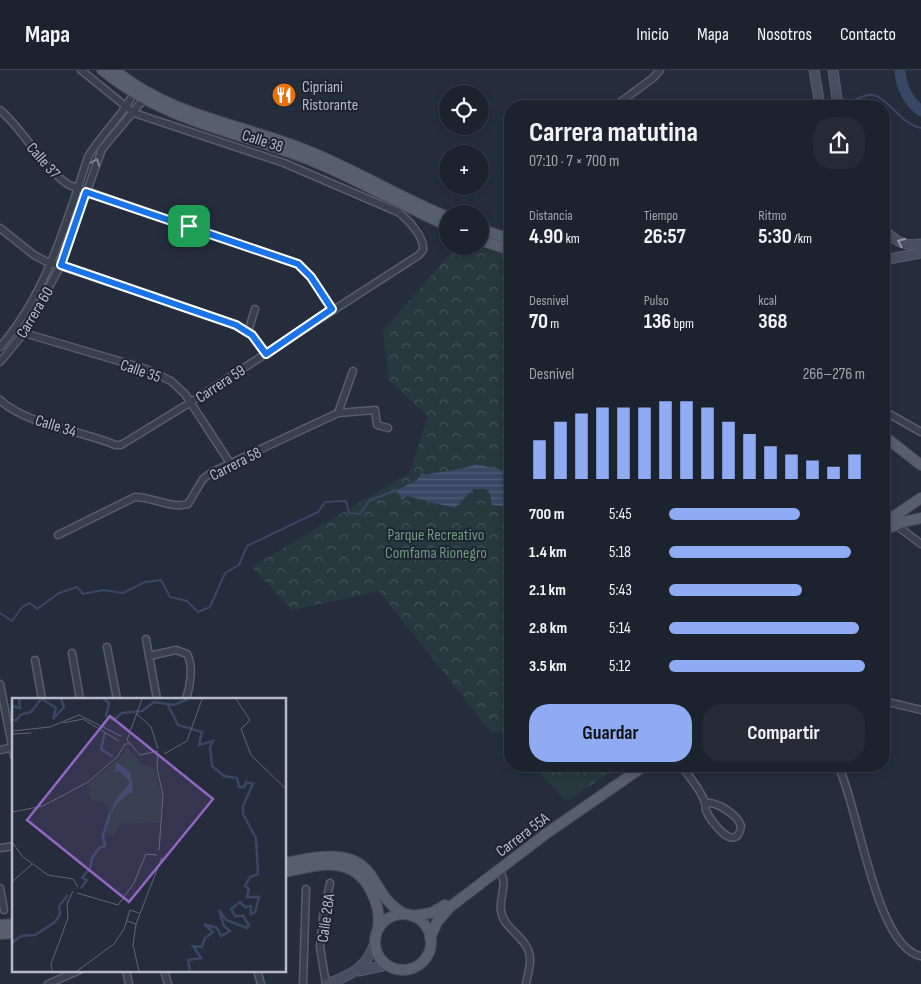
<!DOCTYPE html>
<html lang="es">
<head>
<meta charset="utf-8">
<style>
  :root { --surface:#1c222e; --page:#252a36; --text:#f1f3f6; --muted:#a0a4aa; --line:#3a3f4a; --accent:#8eabf4 }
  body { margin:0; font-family:"Sofia Sans Condensed",sans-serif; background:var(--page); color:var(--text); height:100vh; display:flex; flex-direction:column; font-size:19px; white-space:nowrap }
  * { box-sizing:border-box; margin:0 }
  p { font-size:16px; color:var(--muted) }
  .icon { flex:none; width:28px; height:28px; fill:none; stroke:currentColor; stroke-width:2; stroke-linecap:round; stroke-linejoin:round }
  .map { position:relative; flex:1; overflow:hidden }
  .panel { position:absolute; left:504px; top:30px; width:386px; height:672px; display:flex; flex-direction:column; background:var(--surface); border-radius:20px; box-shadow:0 2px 8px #0003,0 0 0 1px var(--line) }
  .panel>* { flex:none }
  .controls { position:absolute; left:439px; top:15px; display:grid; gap:10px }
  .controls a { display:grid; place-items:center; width:50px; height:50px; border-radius:50%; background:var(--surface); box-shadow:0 2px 8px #0003,0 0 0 1px var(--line); font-size:25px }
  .pin { position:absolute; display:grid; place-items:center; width:42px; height:42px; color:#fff; margin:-21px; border-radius:10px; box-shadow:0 2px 8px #0006 }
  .round { display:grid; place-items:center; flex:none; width:52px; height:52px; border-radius:20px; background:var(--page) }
  .summary { display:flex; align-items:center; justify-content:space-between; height:85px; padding:0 25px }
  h1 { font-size:28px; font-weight:700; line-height:38px }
  .metrics { display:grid; grid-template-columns:repeat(3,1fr); gap:8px; height:85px; padding:5px 25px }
  .metrics div { display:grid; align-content:center }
  .metrics b { font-size:21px; font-weight:700 }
  .metrics small { font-size:14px; font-weight:400 }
  .metrics p { font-size:14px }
  .chart { height:140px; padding:10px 25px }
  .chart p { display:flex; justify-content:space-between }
  .chart svg { width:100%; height:90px; margin-top:5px; stroke:var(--accent); stroke-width:6 }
  .cta { display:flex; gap:10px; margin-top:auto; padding:10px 25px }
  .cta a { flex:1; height:58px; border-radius:20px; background:var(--accent); color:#111; font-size:20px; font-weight:700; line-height:58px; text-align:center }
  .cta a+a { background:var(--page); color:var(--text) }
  ul { padding:0 25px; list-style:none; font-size:16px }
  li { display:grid; grid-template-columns:80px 60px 1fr; align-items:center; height:38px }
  li i { height:12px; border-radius:6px; background:var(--accent) }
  header { display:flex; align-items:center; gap:30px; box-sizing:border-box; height:70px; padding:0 25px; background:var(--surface); border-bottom:1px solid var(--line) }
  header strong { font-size:24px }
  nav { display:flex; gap:28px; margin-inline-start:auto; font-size:18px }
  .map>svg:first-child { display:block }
  .park { fill:url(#park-crowns) }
  .pitch { fill:#27393e }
  .water { fill:url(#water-rules) }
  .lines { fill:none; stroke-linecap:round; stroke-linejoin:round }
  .stream { stroke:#394764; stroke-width:2 }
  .river { stroke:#394764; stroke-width:11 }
  .street-casing { stroke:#575d6b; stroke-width:9 }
  .secondary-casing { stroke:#575d6b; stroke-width:11 }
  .primary-casing { stroke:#424856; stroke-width:12 }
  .street { stroke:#393f4d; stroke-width:6 }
  .secondary { stroke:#474e60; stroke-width:9 }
  .primary { stroke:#575e6d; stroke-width:10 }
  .oneway { stroke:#7d8391 }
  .oneway2 { stroke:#8e94a4 }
  .route-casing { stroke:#fff; stroke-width:10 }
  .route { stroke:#1a73e8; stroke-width:6 }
  .labels { text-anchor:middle; stroke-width:4; stroke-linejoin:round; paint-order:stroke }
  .poi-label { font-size:16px; fill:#b5bac8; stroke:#1e2432; text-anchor:start }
  .street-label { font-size:16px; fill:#b5bac8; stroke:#1e2432 }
  .park-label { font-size:16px; fill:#6d987b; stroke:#1e2432 }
  .inset-river { fill:none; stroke:#394764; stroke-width:2.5 }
  .inset-road { fill:none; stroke:#5f6575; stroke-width:1 }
  .view { fill:#9265c3; fill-opacity:0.15; stroke:#9265c3; stroke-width:2.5 }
  .inset-edge { fill:none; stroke:#b5bac8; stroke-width:2.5 }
</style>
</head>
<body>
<header>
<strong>Mapa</strong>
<nav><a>Inicio</a><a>Mapa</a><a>Nosotros</a><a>Contacto</a></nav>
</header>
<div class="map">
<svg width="921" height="914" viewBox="0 0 921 914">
  <defs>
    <pattern id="park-crowns" width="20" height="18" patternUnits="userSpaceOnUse" patternTransform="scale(1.25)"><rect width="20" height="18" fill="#27393e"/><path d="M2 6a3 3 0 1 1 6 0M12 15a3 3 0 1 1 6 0" fill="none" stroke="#445458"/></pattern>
    <pattern id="water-rules" width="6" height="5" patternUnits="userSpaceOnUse" patternTransform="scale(1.25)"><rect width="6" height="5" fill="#394764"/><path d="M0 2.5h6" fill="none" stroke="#535f79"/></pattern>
  </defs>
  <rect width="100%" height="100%" fill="#252d3d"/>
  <g class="park">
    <path d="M457,176H474L510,186V670L503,662H491L379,521L292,540L252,497L409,403L428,347L389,310L383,261Z"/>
    <path d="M534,696H621L566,731Z"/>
  </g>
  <path class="pitch" d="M582,702L588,711L569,724L563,715Z"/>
  <path class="water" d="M476,394L510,402V437L492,435L490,423L486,419H473L455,438L407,426L402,430L397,420L417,410L422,403L426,405C444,400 460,401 476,394Z"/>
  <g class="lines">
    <g class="stream">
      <path d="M842,35C850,32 859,27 868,25C886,22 900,55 921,58"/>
      <path d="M0,543L12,551L22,537L30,533L37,539L59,523L77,517L83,524L103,520L123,523L145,512L161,510L170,527L187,531L198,542L210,537L225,503L239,495L247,476L318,442L325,432L346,431L349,443L360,444L370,430L397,420"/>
    </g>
    <path class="river" d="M900,0C901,16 908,31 921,41"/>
    <defs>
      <g id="street">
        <path d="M615,36L653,8L660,0"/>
        <path d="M0,40C26,62 40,96 69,115L298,194L311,207L332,239"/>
        <path d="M0,158L34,185L45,191L226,251L252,265L266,284"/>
        <path d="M14,260L146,299L171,311L185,324L230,393"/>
        <path d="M248,262L255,239"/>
        <path d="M0,277C47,223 66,153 88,87C101,64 122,47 133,24"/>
        <path d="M0,292L23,264L61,195L102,79L143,30"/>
        <path d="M353,301L338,343L375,340L377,355L388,358"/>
        <path d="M0,330C27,355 80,360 115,375H121L191,332L419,185L423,180C425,168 408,149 398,142L284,93L134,43L81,0"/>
        <path d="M884,341L921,362"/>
        <path d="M896,455L921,474"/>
        <path d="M58,465L135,427C153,427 171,439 188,434L203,409L212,402L338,343"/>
        <path d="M146,569L157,629"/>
        <path d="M107,577L117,629"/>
        <path d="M72,583L80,629"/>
        <path d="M149,586L176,580L187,584C194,596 190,617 186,629"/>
        <path d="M35,590L42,629"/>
        <path d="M0,614L14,686"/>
        <path d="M884,631L921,640"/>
        <path d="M0,680L14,677"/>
        <path d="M682,696C688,705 703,723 705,733C706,735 705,738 706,740C710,752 737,785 741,756C738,745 716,731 705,733"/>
        <path d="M838,696C858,733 875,878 921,886"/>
        <path d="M0,778L14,776"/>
        <path d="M499,800C509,814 499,825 501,841C504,861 531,868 530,891C530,898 527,907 526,914"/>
        <path d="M0,818L4,840"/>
        <path d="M126,900L129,914"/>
        <path d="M164,900L168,914"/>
        <path d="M257,900L261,914"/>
        <path d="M48,914L80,900"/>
        <path d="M303,914L306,819"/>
        <path d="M326,914L320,877L323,847L330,813"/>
      </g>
      <g id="secondary">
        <path d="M814,0L820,36"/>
        <path d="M833,0L838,36"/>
        <path d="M884,160C896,171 904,177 921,174"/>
        <path d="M884,190L921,183"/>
        <path d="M359,901L387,895"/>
        <path d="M327,914C351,905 367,898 375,872"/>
      </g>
      <g id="primary">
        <path d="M102,0C164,52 237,61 310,90C357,109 401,135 448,156"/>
        <path d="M115,0C168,45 240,54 303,79C353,98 398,127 448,147"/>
        <path d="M480,159L510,169"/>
        <path d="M480,170L510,180"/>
        <path d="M884,366L921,395"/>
        <path d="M884,453L921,428"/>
        <path d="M884,460L903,452L921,448"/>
        <path d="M285,793C316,787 355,776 374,810C383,825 389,836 405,844"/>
        <path d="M285,802C317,795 353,784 371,821C377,834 380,843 378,858"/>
        <circle cx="403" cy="872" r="28"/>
        <path d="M412,846L431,843L445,835"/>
        <path d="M0,855L14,854"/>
        <path d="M0,864L14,863"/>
        <path d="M430,868L437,852L450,837L547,763L644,696"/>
      </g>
    </defs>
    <use href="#street" class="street-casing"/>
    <use href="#secondary" class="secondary-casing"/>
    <use href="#primary" class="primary-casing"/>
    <use href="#street" class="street"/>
    <use href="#secondary" class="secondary"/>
    <use href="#primary" class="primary"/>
  </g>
  <defs><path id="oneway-chevron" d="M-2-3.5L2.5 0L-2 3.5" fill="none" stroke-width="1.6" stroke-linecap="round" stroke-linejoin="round" transform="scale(1.25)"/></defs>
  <use class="oneway" href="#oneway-chevron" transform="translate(96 92) rotate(-68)"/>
  <use class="oneway2" href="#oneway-chevron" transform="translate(901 172) rotate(-156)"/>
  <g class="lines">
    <defs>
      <path id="route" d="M86,122L298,194L311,207L332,239L266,284L252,265L236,255L61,195Z"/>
    </defs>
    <use href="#route" class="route-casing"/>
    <use href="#route" class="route"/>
  </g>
  <defs>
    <symbol id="restaurant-disc" viewBox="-11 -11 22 22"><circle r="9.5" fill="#e8710a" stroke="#1e2432"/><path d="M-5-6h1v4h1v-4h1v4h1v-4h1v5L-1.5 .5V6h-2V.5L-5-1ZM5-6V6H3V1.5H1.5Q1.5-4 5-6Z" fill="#fff"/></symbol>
  </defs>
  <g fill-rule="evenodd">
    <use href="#restaurant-disc" x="270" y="11" width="28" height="28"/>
  </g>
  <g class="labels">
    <g class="poi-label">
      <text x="302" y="22">Cipriani<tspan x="302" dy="18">Ristorante</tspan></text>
    </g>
    <g class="street-label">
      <text transform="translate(263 70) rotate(18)" y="6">Calle 38</text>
      <text transform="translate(44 90) rotate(49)" y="6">Calle 37</text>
      <text transform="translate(34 242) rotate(-59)" y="6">Carrera 60</text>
      <text transform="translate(141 300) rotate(19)" y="6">Calle 35</text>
      <text transform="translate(220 313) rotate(-33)" y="6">Carrera 59</text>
      <text transform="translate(56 355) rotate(17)" y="6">Calle 34</text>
      <text transform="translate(235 393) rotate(-27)" y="6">Carrera 58</text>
      <text transform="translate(522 764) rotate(-37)" y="6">Carrera 55A</text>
      <text transform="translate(325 848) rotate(-82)" y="6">Calle 28A</text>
    </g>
    <g class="park-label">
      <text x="436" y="470">Parque Recreativo<tspan x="436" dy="18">Comfama Rionegro</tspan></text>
    </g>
  </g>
  <g transform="translate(12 628)">
    <rect width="274" height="274" fill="#252d3d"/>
    <path d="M114,48L130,67L143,70L150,97L148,125L108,126L102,138H93L97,112L92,105L79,102L76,86L112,56Z" fill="#27393e"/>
    <path d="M104,64L118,74L121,89L120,96L117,95L106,105L99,115L102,104L118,84L108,73L103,74Z" fill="#394764"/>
    <path class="inset-river" d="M30,1L44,10L41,21L52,9L49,1M92,1L97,5L94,18L102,22L110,15L130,13L142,4L162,7L176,1M156,7L166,27L190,34L187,47L201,43L198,49L200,68L212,78L225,80L227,89H232L234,84L241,86L231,108V116L244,140L246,176L238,179L233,188L237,191L235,199H247L243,214L239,216V208L233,209L228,204L219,211L223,218H231L237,227L235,230L214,222L207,212L212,228L218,233L209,238L205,230L192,226L201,234L193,240L190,249L181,248L189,260L176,262L178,273M0,8L8,10L7,1M0,21L4,23L8,17L19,14L29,1M93,35L89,51L101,59M69,190L75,182L70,180L78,170L80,160L87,150L93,148L91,137L98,115M0,245L9,238L23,237L43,224L48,216L47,208L56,197"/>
    <path class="inset-road" d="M224,1L238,22L229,31L239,57L274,91M125,16L139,29L146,51M51,25L71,21L107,43M0,33L38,29L67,17L109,38M0,36L19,35M115,42L130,1M115,42L128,57L146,53M146,56L145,70L151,97L147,152M152,56L175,43L190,1M0,114L31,108L76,84L106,58L113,46H117M0,144L11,159L36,177L61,181L66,189M0,184L20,166M65,195L106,207L122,185L134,156L145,157M115,223L124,226L150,159M124,226L121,247L127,273M40,273L39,266L56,220L55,206L61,193M65,273L102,246L112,231L118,212L127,215"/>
    <path class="view" d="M98,18L201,101L117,204L15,122Z"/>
    <rect width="274" height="274" class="inset-edge"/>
  </g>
</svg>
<div class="controls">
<a><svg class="icon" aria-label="locate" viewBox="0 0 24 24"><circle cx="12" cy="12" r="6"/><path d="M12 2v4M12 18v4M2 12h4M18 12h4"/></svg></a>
<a>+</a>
<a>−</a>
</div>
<div class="pin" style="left:189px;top:156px;background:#1e9e55"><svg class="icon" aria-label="arrive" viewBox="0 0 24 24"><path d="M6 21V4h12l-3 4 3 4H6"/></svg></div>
<section class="panel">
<div class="summary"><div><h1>Carrera matutina</h1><p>07:10 · 7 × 700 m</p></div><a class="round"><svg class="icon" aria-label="share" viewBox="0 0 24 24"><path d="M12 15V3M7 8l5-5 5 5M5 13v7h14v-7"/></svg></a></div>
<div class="metrics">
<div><p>Distancia</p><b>4.90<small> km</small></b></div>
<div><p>Tiempo</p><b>26:57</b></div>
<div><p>Ritmo</p><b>5:30<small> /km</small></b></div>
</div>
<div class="metrics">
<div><p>Desnivel</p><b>70<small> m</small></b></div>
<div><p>Pulso</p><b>136<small> bpm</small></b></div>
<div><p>kcal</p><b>368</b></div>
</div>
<div class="chart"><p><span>Desnivel</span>266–276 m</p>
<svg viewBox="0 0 160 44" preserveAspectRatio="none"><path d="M5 44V25M15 44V16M25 44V12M35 44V9M45 44V9M55 44V9M65 44V6M75 44V6M85 44V9M95 44V16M105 44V22M115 44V28M125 44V32M135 44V35M145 44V38M155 44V32"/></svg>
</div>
<ul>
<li><b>700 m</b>5:45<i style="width:67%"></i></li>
<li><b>1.4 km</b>5:18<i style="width:93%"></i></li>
<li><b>2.1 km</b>5:43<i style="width:68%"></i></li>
<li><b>2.8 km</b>5:14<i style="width:97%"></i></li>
<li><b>3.5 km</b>5:12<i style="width:100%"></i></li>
</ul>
<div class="cta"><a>Guardar</a><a>Compartir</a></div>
</section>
</div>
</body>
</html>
